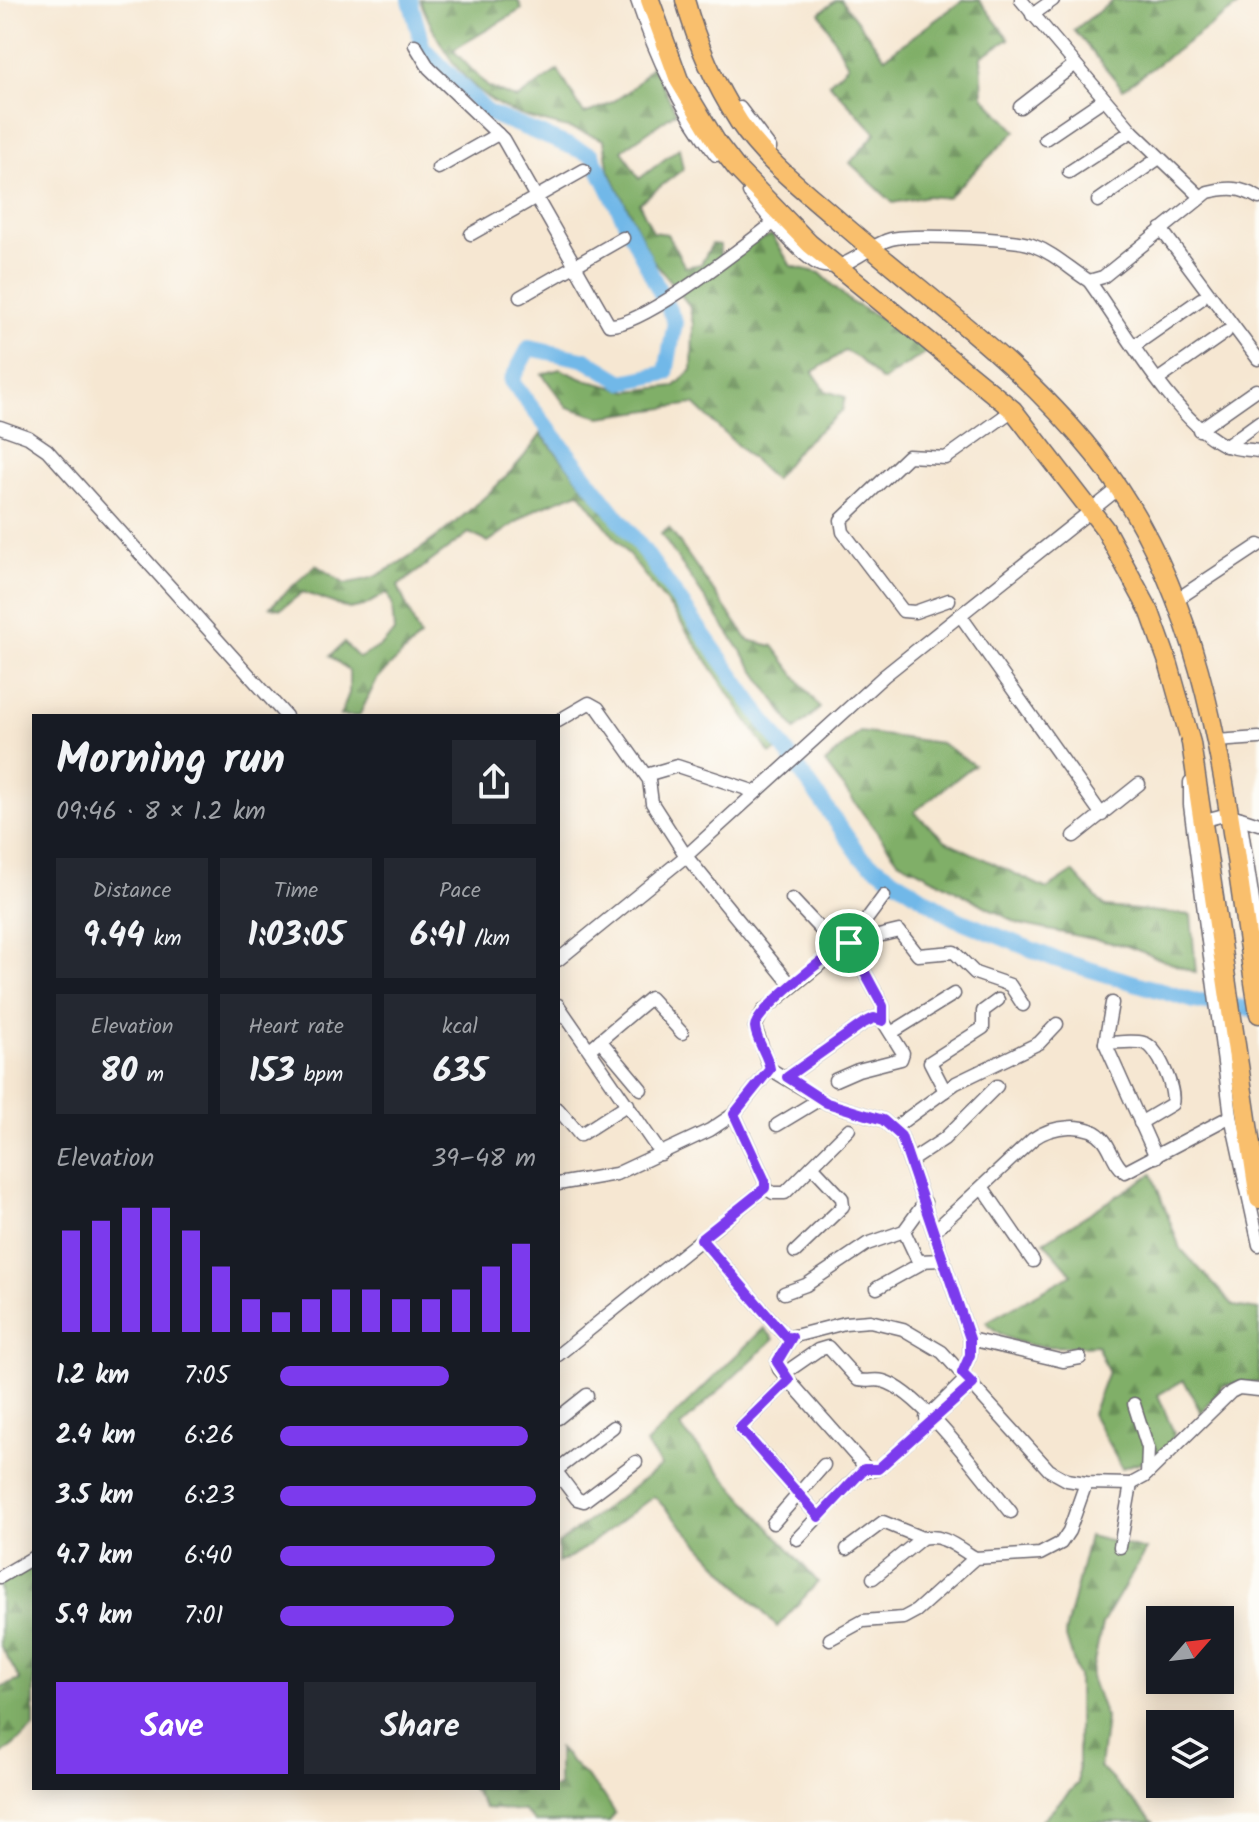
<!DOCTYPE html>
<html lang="en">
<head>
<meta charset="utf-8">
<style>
  :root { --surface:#171b24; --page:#242831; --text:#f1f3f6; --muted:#9ea1a6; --accent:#7c3aed }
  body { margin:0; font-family:Kalam,sans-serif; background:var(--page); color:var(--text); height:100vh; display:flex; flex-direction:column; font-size:30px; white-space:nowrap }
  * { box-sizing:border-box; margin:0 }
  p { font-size:26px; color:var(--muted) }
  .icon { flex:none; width:44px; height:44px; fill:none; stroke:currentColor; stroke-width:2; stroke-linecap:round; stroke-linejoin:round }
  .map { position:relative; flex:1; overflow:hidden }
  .drawer { position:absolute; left:32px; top:714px; width:528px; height:1076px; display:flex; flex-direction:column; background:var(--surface); border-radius:0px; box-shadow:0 4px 20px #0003 }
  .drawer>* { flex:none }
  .needle { width:52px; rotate:62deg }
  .buttons { position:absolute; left:1146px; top:1606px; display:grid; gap:16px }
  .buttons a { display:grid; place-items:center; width:88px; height:88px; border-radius:0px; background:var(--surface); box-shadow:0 4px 20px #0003; font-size:40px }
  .pin { position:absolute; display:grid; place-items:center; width:68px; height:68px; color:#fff; margin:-34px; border:4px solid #fff; border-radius:50%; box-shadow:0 2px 8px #0007 }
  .round { display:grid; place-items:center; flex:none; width:84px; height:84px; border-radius:0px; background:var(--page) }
  .overview { display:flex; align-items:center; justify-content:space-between; height:136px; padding:0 24px }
  h1 { font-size:44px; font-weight:800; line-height:60px }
  .metrics { display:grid; grid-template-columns:repeat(3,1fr); gap:12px; height:136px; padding:8px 24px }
  .metrics div { display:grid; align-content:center; border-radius:0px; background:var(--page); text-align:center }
  .metrics b { font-size:34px; font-weight:800 }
  .metrics small { font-size:22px; font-weight:400 }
  .metrics p { font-size:22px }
  .chart { height:224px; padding:16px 24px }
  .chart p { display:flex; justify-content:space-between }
  .chart svg { width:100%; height:144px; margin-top:8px; stroke:var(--accent); stroke-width:6 }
  .action { display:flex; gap:16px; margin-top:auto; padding:16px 24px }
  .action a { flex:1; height:92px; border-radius:0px; background:var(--accent); color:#fff; font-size:32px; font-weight:800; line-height:92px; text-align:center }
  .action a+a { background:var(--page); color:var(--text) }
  ul { padding:0 24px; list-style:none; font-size:26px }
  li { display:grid; grid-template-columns:128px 96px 1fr; align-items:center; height:60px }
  li i { height:20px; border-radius:10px; background:var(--accent) }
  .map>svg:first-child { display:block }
  .forest { fill:url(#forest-firs); stroke:#516852; stroke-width:2 }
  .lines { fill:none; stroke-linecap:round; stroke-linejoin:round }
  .river { stroke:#71b8e8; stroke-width:16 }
  .minor-casing { stroke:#6c6770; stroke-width:15 }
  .highway-casing { stroke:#6c6770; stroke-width:21 }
  .minor { stroke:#fff; stroke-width:12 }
  .highway { stroke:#f9bf6d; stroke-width:18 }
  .route-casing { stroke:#fff; stroke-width:16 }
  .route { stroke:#7c3aed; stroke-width:10 }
</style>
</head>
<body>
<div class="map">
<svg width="1259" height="1822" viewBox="0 0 1259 1822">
  <defs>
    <pattern id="forest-firs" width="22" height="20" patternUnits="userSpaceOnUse" patternTransform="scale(2)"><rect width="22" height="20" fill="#80af68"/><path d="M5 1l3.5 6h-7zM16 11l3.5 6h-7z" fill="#688e57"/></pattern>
  </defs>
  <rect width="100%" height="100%" fill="#fdfcf7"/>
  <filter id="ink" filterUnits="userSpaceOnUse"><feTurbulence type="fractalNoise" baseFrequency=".0125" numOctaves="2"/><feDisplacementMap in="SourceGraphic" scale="16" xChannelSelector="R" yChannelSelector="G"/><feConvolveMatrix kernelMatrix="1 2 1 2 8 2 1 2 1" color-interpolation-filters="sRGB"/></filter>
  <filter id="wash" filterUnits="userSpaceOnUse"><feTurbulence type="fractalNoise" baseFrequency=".006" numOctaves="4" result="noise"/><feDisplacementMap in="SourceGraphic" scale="32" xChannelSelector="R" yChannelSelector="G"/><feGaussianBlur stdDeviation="1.8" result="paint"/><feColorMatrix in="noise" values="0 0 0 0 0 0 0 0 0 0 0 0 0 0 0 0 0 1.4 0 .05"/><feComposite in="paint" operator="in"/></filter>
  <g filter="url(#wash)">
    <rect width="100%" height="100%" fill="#f6e7d2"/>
    <g class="forest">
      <path d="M420,0H518L522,9L453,50L488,87L517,99L558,70L584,114C614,104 633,92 652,65L676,112L622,150L639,179L679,148L683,169L639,203L653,232L667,234L685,267L701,264L712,244L720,245V257L772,235L791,266L820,273L852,303L915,336L928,351L882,381L859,359L845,351L813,372L826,391L845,397L842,411L800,447L774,480L694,404L600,417L567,407L542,374L560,369L585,380L629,391L675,386L692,370L693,324L689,305L652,259L608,168L604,140C575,127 549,125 520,115C468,96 439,48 420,0Z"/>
      <path d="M836,0H841L885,57L963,0H979L1009,39L981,57L983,96L1016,131L947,198L927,196L893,203L850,163L876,133L829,83L848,65L820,13Z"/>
      <path d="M1114,0H1246L1123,89L1074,30Z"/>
      <path d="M541,434L660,578L777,750L770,754L675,614L579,492L536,509L488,542L469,533L398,586L420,637L377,679L359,716H340L349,693V671L330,656L344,643L359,658L382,645L394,632L392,604L387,593L364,606L349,609L303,592L281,609L270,607L316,565L345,584C356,581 370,580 380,574C434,545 507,484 541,434Z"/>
      <path d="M669,528L748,640L773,646L820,708L795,730L661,534Z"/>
      <path d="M860,732L941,743L974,765L914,812L946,841L1047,889L1073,872L1105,907L1191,915L1196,973L1127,946L1019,924L898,860L825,763Z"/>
      <path d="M1152,1174L1180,1248L1234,1306L1259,1310V1382L1224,1385L1201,1413L1184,1380L1158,1395L1174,1433L1169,1453L1122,1468L1092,1414L1108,1371L1097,1345C1057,1347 1015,1353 986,1322L1072,1274L1044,1242Z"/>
      <path d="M764,1328L774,1339L680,1427L818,1582L777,1627L654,1496L578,1553L558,1563V1544L661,1466L646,1444Z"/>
      <path d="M1089,1536L1146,1550L1102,1624L1091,1677L1106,1719L1100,1767L1153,1822H1040L1078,1783V1676L1065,1634Z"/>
      <path d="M34,1563V1728L0,1756V1688L20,1680L0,1645V1583Z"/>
      <path d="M558,1748L603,1794L615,1813L609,1822H535L524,1811L485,1808L472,1788H558Z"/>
    </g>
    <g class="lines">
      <path class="river" d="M410,0L423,48L488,113L592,155L675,322L666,373L623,382L587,360L529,348L511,381L645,552L861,857L954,918L1055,959L1195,1001L1259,1010"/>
    </g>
  </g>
  <g filter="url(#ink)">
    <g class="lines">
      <defs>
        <g id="minor">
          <path d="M637,0C656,57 679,107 716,155"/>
          <path d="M1021,0L1132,131L1201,197"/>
          <path d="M1032,15L1053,0"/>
          <path d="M415,45L429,68L503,139L609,325C643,327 748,242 779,219"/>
          <path d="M1020,107L1074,65"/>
          <path d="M740,108L770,148"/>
          <path d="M1045,139L1104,99"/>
          <path d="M438,168L498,134"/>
          <path d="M1069,172L1132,131"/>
          <path d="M749,193C762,209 804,262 823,266C848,271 868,245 891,239C911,234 1012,238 1032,245C1054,253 1070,269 1089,281L1103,277L1208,192C1229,187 1240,187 1259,198"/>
          <path d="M1098,201L1159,158"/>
          <path d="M1161,229L1258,359"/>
          <path d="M471,234L584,170"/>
          <path d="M1089,281C1124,329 1172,417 1222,444C1233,450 1247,449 1259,451"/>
          <path d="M520,297L623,238"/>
          <path d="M1135,345L1201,299"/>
          <path d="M1159,379L1226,332"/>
          <path d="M0,427L28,437L47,450L286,716"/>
          <path d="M1199,430L1256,390"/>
          <path d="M1226,446L1259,422"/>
          <path d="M949,600L915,612L903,611L843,532L841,520L908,456L946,458L1013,410"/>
          <path d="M1176,600L1259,545"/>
          <path d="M960,615L1102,815"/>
          <path d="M558,721L589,703L598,708L649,780L652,803L686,856L792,986"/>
          <path d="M1216,741L1259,738"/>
          <path d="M646,775L677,766L756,792"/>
          <path d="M1190,782V805L1231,1116L1259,1245"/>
          <path d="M1240,818L1259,939"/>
          <path d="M1197,822L1228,814L1259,824"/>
          <path d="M1074,836L1139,784"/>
          <path d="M792,899L838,948"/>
          <path d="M558,960L686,856L884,676L1118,489"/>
          <path d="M1112,1003L1105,1043L1156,1157"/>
          <path d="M558,1005L661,1154"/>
          <path d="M883,1021V1006L849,943L884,896"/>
          <path d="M891,1033L954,994"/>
          <path d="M600,1040L641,1089"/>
          <path d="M1105,1043C1117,1043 1132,1040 1144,1043C1158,1046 1176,1090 1172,1104L1140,1123"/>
          <path d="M591,1048L650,998L682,1033"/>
          <path d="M770,1069L827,1103L883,1120L901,1136L970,1339V1355L962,1373"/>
          <path d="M787,1077L862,1024L874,1018L883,1021L903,1053L901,1059L858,1070L835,1080"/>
          <path d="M945,1091L930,1062L983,1028V1011L998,1000"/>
          <path d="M558,1109L580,1135L628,1104"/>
          <path d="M777,1125L820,1099"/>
          <path d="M894,1128L956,1083L1039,1043L1057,1024"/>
          <path d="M912,1160L944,1139L997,1086"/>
          <path d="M558,1184L616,1174L710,1130L734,1114L770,1069L755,1027L763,1011L845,944L899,931L918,955L954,952L975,973L1010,985L1023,1005"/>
          <path d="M765,1188L773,1193H785L849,1129"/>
          <path d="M983,1188L1033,1261"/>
          <path d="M904,1231L918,1261L943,1260"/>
          <path d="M934,1231L1033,1139C1051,1126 1088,1120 1104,1140C1112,1150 1114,1164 1125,1172L1231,1116"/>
          <path d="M701,1239L787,1338L845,1323L870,1321L903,1329L942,1352L1049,1470L1067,1480L1086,1483L1131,1484L1144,1477L1231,1392L1239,1388L1259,1390"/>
          <path d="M795,1252L843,1206L842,1198L812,1166"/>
          <path d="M877,1288L922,1263"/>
          <path d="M784,1293L806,1285L867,1244L904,1231L925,1202"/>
          <path d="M792,1337L777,1362L779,1369L869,1471L878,1469L973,1384"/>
          <path d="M970,1339L1063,1361L1080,1358"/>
          <path d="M558,1355L765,1188V1181L734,1114"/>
          <path d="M792,1368L818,1350L828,1347L858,1380C867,1382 876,1379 883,1381C921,1391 984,1480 1011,1512"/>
          <path d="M789,1380L740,1428L819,1517"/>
          <path d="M1134,1404L1148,1448L1147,1474"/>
          <path d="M558,1418L587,1395"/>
          <path d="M926,1418L967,1378"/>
          <path d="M558,1469L613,1427"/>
          <path d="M558,1474L577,1499L584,1501L636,1462"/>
          <path d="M773,1523L824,1465"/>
          <path d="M797,1539L864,1469"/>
          <path d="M1120,1547L1131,1484"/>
          <path d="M847,1549L883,1522L922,1538"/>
          <path d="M0,1577L34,1557"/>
          <path d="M873,1578L922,1538C943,1533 958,1548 975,1558"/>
          <path d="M830,1639L863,1621L903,1618L916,1611L975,1558L1040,1554L1061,1543L1069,1531L1086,1483"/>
        </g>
        <g id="highway">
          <path d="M650,0L679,80L717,143L737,169L810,244L1013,410L1105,529L1150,612L1169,665L1191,743L1259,1199"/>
          <path d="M685,0C697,44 714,83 739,122C764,160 804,190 838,220C926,297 1021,362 1094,454C1220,612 1227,823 1259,1014"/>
        </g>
      </defs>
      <use href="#minor" class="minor-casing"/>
      <use href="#highway" class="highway-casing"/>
      <use href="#minor" class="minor"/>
      <use href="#highway" class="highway"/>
    </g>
  </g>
  <g class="lines" filter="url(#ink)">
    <defs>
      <path id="route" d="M849,943L883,1006V1021L874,1018L862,1024L787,1077L827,1103L883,1120L901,1136L970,1339V1355L962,1373L973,1384L878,1469H864L819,1517L740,1428L789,1380L777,1362L792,1337L787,1338L701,1239L765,1188V1181L734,1114L770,1069C768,1055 756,1041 755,1027C754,1012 833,949 849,943Z"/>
    </defs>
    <use href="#route" class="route-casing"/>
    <use href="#route" class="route"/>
  </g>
</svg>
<div class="buttons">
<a><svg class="needle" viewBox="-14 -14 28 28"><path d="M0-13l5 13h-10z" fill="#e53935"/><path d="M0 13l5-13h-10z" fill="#9ea1a6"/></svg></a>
<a><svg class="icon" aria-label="layers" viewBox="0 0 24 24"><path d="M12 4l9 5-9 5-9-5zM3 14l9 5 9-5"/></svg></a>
</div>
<div class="pin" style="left:849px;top:943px;background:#1e9e55"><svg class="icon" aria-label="arrive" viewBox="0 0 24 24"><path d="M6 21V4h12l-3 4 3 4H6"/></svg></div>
<section class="drawer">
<div class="overview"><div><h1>Morning run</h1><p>09:46 · 8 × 1.2 km</p></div><a class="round"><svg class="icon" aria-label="share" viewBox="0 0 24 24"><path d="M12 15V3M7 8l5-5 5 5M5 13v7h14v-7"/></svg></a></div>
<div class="metrics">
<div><p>Distance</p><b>9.44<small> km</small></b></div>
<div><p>Time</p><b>1:03:05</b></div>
<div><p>Pace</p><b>6:41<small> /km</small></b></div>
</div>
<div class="metrics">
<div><p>Elevation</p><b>80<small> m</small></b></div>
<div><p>Heart rate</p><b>153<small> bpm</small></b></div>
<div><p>kcal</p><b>635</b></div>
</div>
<div class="chart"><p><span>Elevation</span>39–48 m</p>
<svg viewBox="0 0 160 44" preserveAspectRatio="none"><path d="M5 44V13M15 44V10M25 44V6M35 44V6M45 44V13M55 44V24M65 44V34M75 44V38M85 44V34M95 44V31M105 44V31M115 44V34M125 44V34M135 44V31M145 44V24M155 44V17"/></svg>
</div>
<ul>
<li><b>1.2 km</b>7:05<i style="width:66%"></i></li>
<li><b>2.4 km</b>6:26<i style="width:97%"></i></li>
<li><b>3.5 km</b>6:23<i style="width:100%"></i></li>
<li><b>4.7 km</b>6:40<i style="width:84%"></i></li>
<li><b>5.9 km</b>7:01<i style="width:68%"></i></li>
</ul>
<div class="action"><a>Save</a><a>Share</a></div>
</section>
</div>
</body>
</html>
